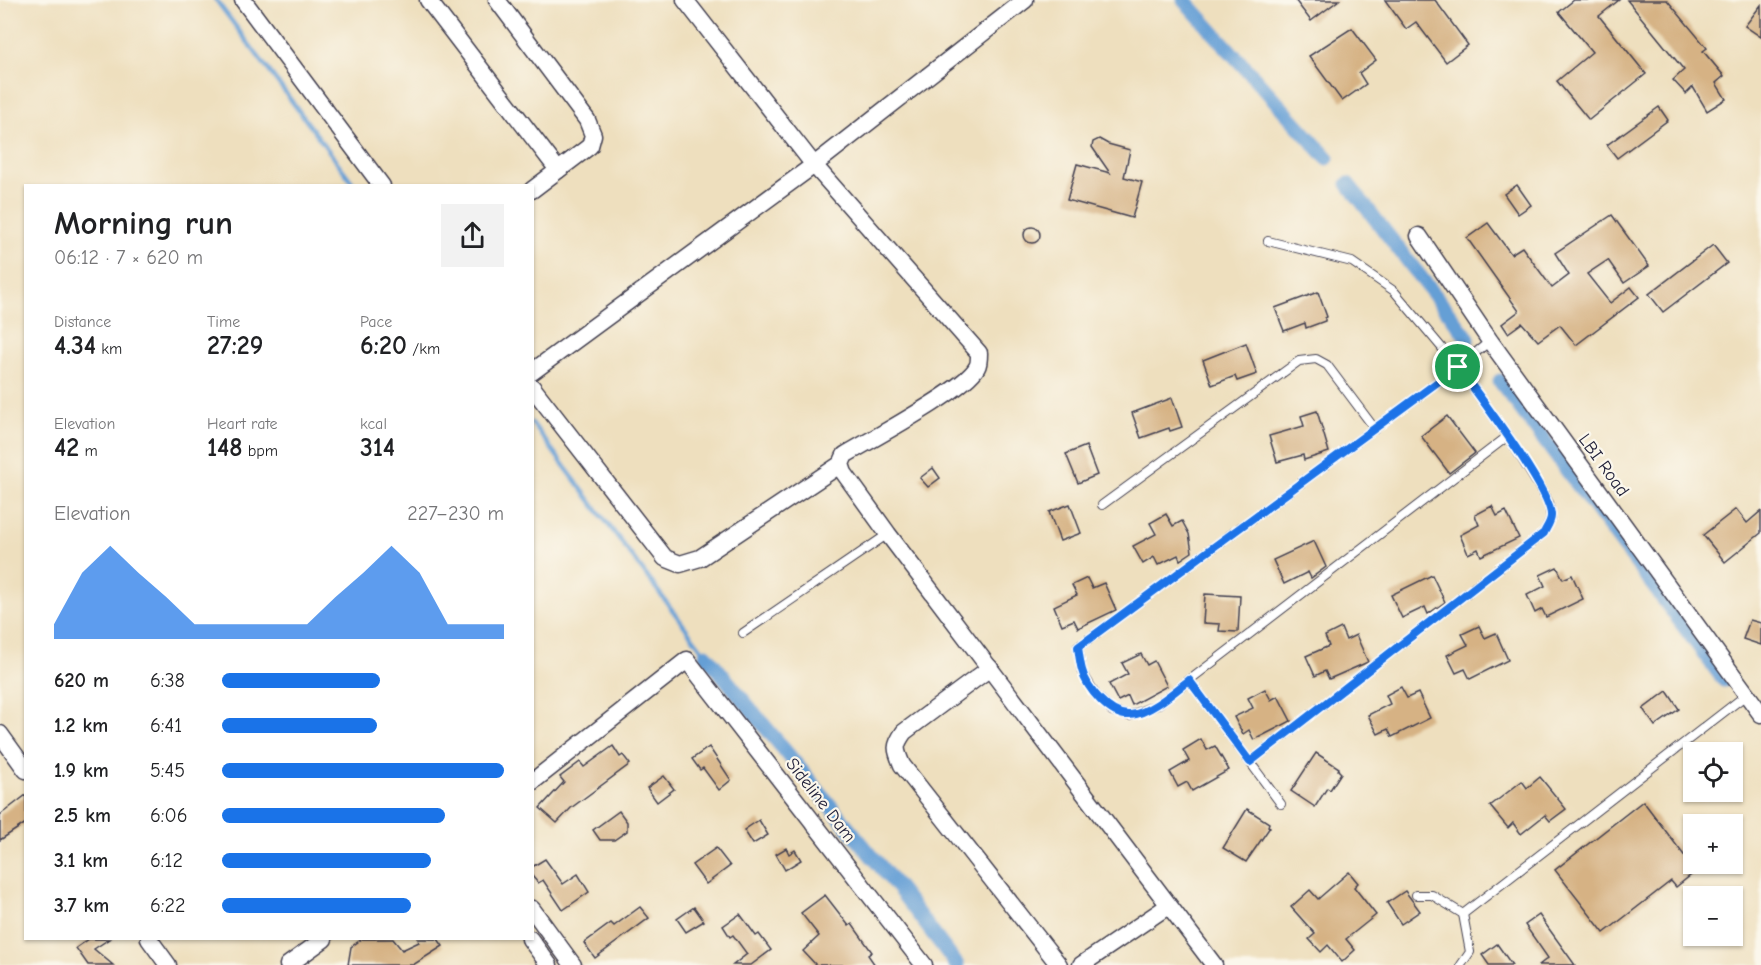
<!DOCTYPE html>
<html lang="en">
<head>
<meta charset="utf-8">
<style>
  :root { --surface:#fff; --page:#f2f2f2; --text:#202124; --muted:#757577; --accent:#1a73e8 }
  body { margin:0; font-family:"Comic Neue",sans-serif; background:var(--page); color:var(--text); height:100vh; display:flex; flex-direction:column; font-size:22px; white-space:nowrap }
  * { box-sizing:border-box; margin:0 }
  p { font-size:20px; color:var(--muted) }
  .icon { flex:none; width:33px; height:33px; fill:none; stroke:currentColor; stroke-width:2; stroke-linecap:round; stroke-linejoin:round }
  .map { position:relative; flex:1; overflow:hidden }
  .panel { position:absolute; left:24px; top:184px; width:510px; height:756px; display:flex; flex-direction:column; background:var(--surface); border-radius:0px; box-shadow:0 2px 4px #0004 }
  .panel>* { flex:none }
  .controls { position:absolute; left:1683px; top:742px; display:grid; gap:12px }
  .controls a { display:grid; place-items:center; width:60px; height:60px; border-radius:0px; background:var(--surface); box-shadow:0 2px 4px #0004; font-size:30px }
  .pin { position:absolute; display:grid; place-items:center; width:51px; height:51px; color:#fff; margin:-26px; border:3px solid #fff; border-radius:50%; box-shadow:0 2px 6px #0007 }
  .round { display:grid; place-items:center; flex:none; width:63px; height:63px; border-radius:0px; background:var(--page) }
  .head { display:flex; align-items:center; justify-content:space-between; height:102px; padding:0 30px }
  h1 { font-size:33px; font-weight:600; line-height:45px }
  .metrics { display:grid; grid-template-columns:repeat(3,1fr); gap:9px; height:102px; padding:6px 30px }
  .metrics div { display:grid; align-content:center }
  .metrics b { font-size:26px; font-weight:600 }
  .metrics small { font-size:16px; font-weight:400 }
  .metrics p { font-size:16px }
  .chart { height:168px; padding:12px 30px }
  .chart p { display:flex; justify-content:space-between }
  .chart svg { width:100%; height:108px; margin-top:6px; fill:var(--accent); opacity:.7 }
  ul { padding:0 30px; list-style:none; font-size:20px }
  li { display:grid; grid-template-columns:96px 72px 1fr; align-items:center; height:45px }
  li i { height:15px; border-radius:8px; background:var(--accent) }
  .map>svg:first-child { display:block }
  .lines { fill:none; stroke-linecap:round; stroke-linejoin:round }
  .stream { stroke:#659fd5; stroke-width:4.5 }
  .canal { stroke:#659fd5; stroke-width:15 }
  .building { fill:#d6b284 }
  .lane-casing { stroke:#413e4f; stroke-width:10 }
  .street-casing { stroke:#413e4f; stroke-width:19 }
  .lane { stroke:#fff; stroke-width:8 }
  .street { stroke:#fff; stroke-width:16 }
  .route-casing { stroke:#fff; stroke-width:12 }
  .route { stroke:#1a73e8; stroke-width:8 }
  .labels { text-anchor:middle; stroke-width:4.5; stroke-linejoin:round; paint-order:stroke }
  .street-label { font-size:18px; fill:#22223b; stroke:#fbf7ec }
</style>
</head>
<body>
<div class="map">
<svg width="1761" height="965" viewBox="0 0 1761 965">
  <rect width="100%" height="100%" fill="#fbf7ec"/>
  <filter id="ink" filterUnits="userSpaceOnUse"><feTurbulence type="fractalNoise" baseFrequency=".0167" numOctaves="2"/><feDisplacementMap in="SourceGraphic" scale="12" xChannelSelector="R" yChannelSelector="G"/><feConvolveMatrix kernelMatrix="1 2 1 2 8 2 1 2 1" color-interpolation-filters="sRGB"/></filter>
  <filter id="wash" filterUnits="userSpaceOnUse"><feTurbulence type="fractalNoise" baseFrequency=".008" numOctaves="4" result="noise"/><feDisplacementMap in="SourceGraphic" scale="24" xChannelSelector="R" yChannelSelector="G"/><feGaussianBlur stdDeviation="1.35" result="paint"/><feColorMatrix in="noise" values="0 0 0 0 0 0 0 0 0 0 0 0 0 0 0 0 0 1.4 0 .05"/><feComposite in="paint" operator="in"/></filter>
  <g filter="url(#wash)">
    <rect width="100%" height="100%" fill="#eedfbe"/>
    <g class="lines">
      <g class="stream">
        <path d="M216,0L355,186"/>
        <path d="M532,423L706,655"/>
      </g>
      <g class="canal">
        <path d="M1184,0L1327,158"/>
        <path d="M1348,184L1468,338"/>
        <path d="M1500,381L1724,680"/>
        <path d="M706,655L899,889L957,965"/>
      </g>
    </g>
    <g id="blocks">
      <g class="building">
        <path d="M1295,0H1339L1311,21Z"/>
        <path d="M1385,0H1435L1468,45L1446,62L1416,22L1406,29Z"/>
        <path d="M1574,0H1619L1599,16L1646,74L1589,120L1557,81L1592,52L1559,12Z"/>
        <path d="M1627,0H1667L1707,48L1703,51L1724,76L1716,83L1726,99L1707,111L1693,87L1686,94L1673,80L1684,70Z"/>
        <path d="M1761,5V37L1745,26Z"/>
        <path d="M1352,28L1376,60L1359,73L1366,84L1342,101L1309,56Z"/>
        <path d="M1659,107L1668,120L1617,158L1607,145Z"/>
        <path d="M1099,139L1108,144L1130,150L1124,177L1142,182L1132,218L1067,200L1077,164L1110,173L1092,147L1093,142Z"/>
        <path d="M1517,185L1531,205L1518,214L1504,194Z"/>
        <path d="M1612,215L1649,266L1624,283L1608,260L1587,274L1610,303L1631,287L1639,297L1576,345L1560,325L1538,341L1522,323L1508,333L1502,324L1519,311L1467,238L1488,223L1511,254L1522,247L1552,288L1569,275L1555,253Z"/>
        <circle cx="1032" cy="235" r="8"/>
        <path d="M1713,245L1727,263L1663,312L1649,294Z"/>
        <path d="M1318,292L1327,317L1325,318V321L1306,328L1305,323L1284,331L1275,308Z"/>
        <path d="M1246,343L1257,374L1237,381L1235,376L1212,385L1203,360Z"/>
        <path d="M1172,398L1182,427L1170,431L1169,428L1141,438L1132,413Z"/>
        <path d="M1317,411L1329,452L1304,460L1303,455L1277,462L1269,436L1304,426L1301,416Z"/>
        <path d="M1447,416L1475,453L1449,473L1421,436Z"/>
        <path d="M1086,446L1097,475L1078,483L1066,454Z"/>
        <path d="M933,468L940,478L928,487L920,478Z"/>
        <path d="M1070,504L1081,533L1060,541L1049,512Z"/>
        <path d="M1492,506L1497,516L1506,511L1519,538L1481,556L1478,549L1468,554L1460,535L1479,525L1475,515Z"/>
        <path d="M1736,509L1747,523L1761,511V533L1725,562L1703,535Z"/>
        <path d="M1166,514L1173,526L1182,521L1189,534L1192,552L1180,560L1178,555L1158,565L1154,557L1143,564L1133,546L1156,534L1150,523Z"/>
        <path d="M1314,541L1326,567L1311,578L1308,572L1284,584L1273,560Z"/>
        <path d="M1557,567L1563,579L1572,575L1583,599L1546,617L1542,609L1535,613L1527,595L1545,586L1540,575Z"/>
        <path d="M1432,575L1445,602L1428,614L1425,607L1402,618L1391,595Z"/>
        <path d="M1087,578L1092,588L1104,583L1116,610L1078,628L1074,620L1062,625L1054,606L1077,595L1072,585Z"/>
        <path d="M1205,594L1240,596L1238,632L1219,631L1220,624L1203,623Z"/>
        <path d="M1750,620L1761,623V645L1743,639Z"/>
        <path d="M1479,626L1485,638L1496,633L1508,660L1470,679L1465,669L1456,673L1447,655L1468,645L1462,634Z"/>
        <path d="M1341,628L1346,640L1356,635L1368,662L1329,679L1325,671L1315,676L1306,656L1329,646L1325,636Z"/>
        <path d="M1141,654L1147,665L1154,661L1167,686L1132,705L1128,696L1118,701L1109,684L1128,674L1122,663Z"/>
        <path d="M1401,687L1407,698L1418,693L1430,718L1392,737L1388,729L1378,734L1368,715L1390,704L1386,695Z"/>
        <path d="M1265,689L1271,700L1278,696L1291,721L1254,740L1249,730L1243,734L1234,717L1253,708L1248,698Z"/>
        <path d="M1667,691L1679,709L1655,726L1643,709Z"/>
        <path d="M1201,739L1207,750L1215,746L1229,770L1192,791L1187,782L1178,787L1170,772L1189,761L1183,750Z"/>
        <path d="M613,746L620,757L623,755L630,764L571,808L557,823L540,808L564,782L560,777L580,762L584,767Z"/>
        <path d="M709,747L731,780L719,790L703,768L700,770L692,759Z"/>
        <path d="M1316,753L1339,768L1338,770L1341,773L1330,790L1327,788L1315,807L1291,791Z"/>
        <path d="M664,776L674,789L657,802L647,788Z"/>
        <path d="M1540,777L1566,809L1550,821L1545,815L1521,834L1513,823L1508,828L1490,806L1522,781L1527,788Z"/>
        <path d="M26,795V823L0,840V815Z"/>
        <path d="M1643,801L1696,871L1676,887L1671,881L1604,933L1555,870Z"/>
        <path d="M1247,809L1269,823L1268,826L1270,827L1246,862L1223,848Z"/>
        <path d="M619,811L627,822V831L614,840H600L593,830Z"/>
        <path d="M759,820L768,835L753,844L744,830Z"/>
        <path d="M716,848L730,866L706,884L692,865Z"/>
        <path d="M786,848L789,854L795,850L801,860L785,870L776,854Z"/>
        <path d="M545,859L563,884L578,874L589,892L563,910L543,880L538,883L532,876V867Z"/>
        <path d="M1349,872L1358,883L1354,887L1376,915L1346,939L1355,950L1342,962L1328,945L1321,952L1309,939L1315,934L1291,907L1310,890L1318,899Z"/>
        <path d="M1405,891L1420,911L1401,924L1387,903Z"/>
        <path d="M825,895L849,926L852,924L872,952L868,955L875,965H816L803,951L819,936L801,913Z"/>
        <path d="M640,907L649,918L595,958L584,943L611,923L614,926Z"/>
        <path d="M694,907L704,921L686,932L677,919Z"/>
        <path d="M740,914L756,936L759,934L771,950L751,965H733L747,954L733,935L730,937L723,926Z"/>
        <path d="M1539,915L1575,965H1539L1548,958L1525,925Z"/>
        <path d="M89,939H109L94,949L113,965H88L76,948Z"/>
        <path d="M362,939H393L402,950L419,942L418,939H438L443,946L413,965H348L351,947Z"/>
        <path d="M1497,944L1512,965H1489L1482,955Z"/>
      </g>
    </g>
  </g>
  <g filter="url(#ink)">
    <use href="#blocks" fill-opacity="0" stroke="#413e4f" stroke-width="1.5"/>
    <g class="lines">
      <defs>
        <g id="lane">
          <path d="M1490,341L1458,367L1078,647L1082,672L1096,695L1112,711L1129,716L1157,705L1508,436"/>
          <path d="M1102,505L1299,361L1316,359L1327,365L1375,429"/>
          <path d="M743,633L888,534"/>
          <path d="M1189,680L1281,804"/>
          <path d="M1250,762L1544,533L1551,518L1549,503L1508,436L1458,367L1394,291L1352,262L1268,241"/>
          <path d="M1416,895H1432L1463,914"/>
          <path d="M1461,965L1470,952L1463,914L1746,695"/>
        </g>
        <g id="street">
          <path d="M243,0L382,186"/>
          <path d="M428,0L558,170"/>
          <path d="M497,0L587,120L593,135L590,146L532,190"/>
          <path d="M685,0L814,165L979,353C979,357 979,364 977,367C966,389 870,440 845,455L841,464L844,473L888,534L1214,965"/>
          <path d="M1419,236L1490,341L1761,714"/>
          <path d="M532,372L814,165L1025,0"/>
          <path d="M532,387L665,558L680,564L700,558L841,464"/>
          <path d="M990,668L904,732C894,746 895,749 902,765L1059,965"/>
          <path d="M0,734L26,770"/>
          <path d="M532,782L687,660L924,965"/>
          <path d="M532,909L573,965"/>
          <path d="M149,939L168,965"/>
          <path d="M530,939L549,965"/>
          <path d="M288,965L324,939"/>
          <path d="M1081,965L1168,906"/>
        </g>
      </defs>
      <use href="#lane" class="lane-casing"/>
      <use href="#street" class="street-casing"/>
      <use href="#lane" class="lane"/>
      <use href="#street" class="street"/>
    </g>
  </g>
  <g class="lines" filter="url(#ink)">
    <defs>
      <path id="route" d="M1458,367C1476,392 1552,491 1551,516C1551,522 1546,528 1544,533L1250,762L1189,680C1174,692 1149,714 1130,715C1110,717 1086,687 1082,670C1080,663 1079,654 1078,647Z"/>
    </defs>
    <use href="#route" class="route-casing"/>
    <use href="#route" class="route"/>
  </g>
  <g class="labels">
    <g class="street-label">
      <text transform="translate(1604 465) rotate(54)" y="6">LBI Road</text>
      <text transform="translate(821 800) rotate(52)" y="6">Sideline Dam</text>
    </g>
  </g>
</svg>
<div class="controls">
<a><svg class="icon" aria-label="locate" viewBox="0 0 24 24"><circle cx="12" cy="12" r="6"/><path d="M12 2v4M12 18v4M2 12h4M18 12h4"/></svg></a>
<a>+</a>
<a>−</a>
</div>
<div class="pin" style="left:1458px;top:367px;background:#1e9e55"><svg class="icon" aria-label="arrive" viewBox="0 0 24 24"><path d="M6 21V4h12l-3 4 3 4H6"/></svg></div>
<section class="panel">
<div class="head"><div><h1>Morning run</h1><p>06:12 · 7 × 620 m</p></div><a class="round"><svg class="icon" aria-label="share" viewBox="0 0 24 24"><path d="M12 15V3M7 8l5-5 5 5M5 13v7h14v-7"/></svg></a></div>
<div class="metrics">
<div><p>Distance</p><b>4.34<small> km</small></b></div>
<div><p>Time</p><b>27:29</b></div>
<div><p>Pace</p><b>6:20<small> /km</small></b></div>
</div>
<div class="metrics">
<div><p>Elevation</p><b>42<small> m</small></b></div>
<div><p>Heart rate</p><b>148<small> bpm</small></b></div>
<div><p>kcal</p><b>314</b></div>
</div>
<div class="chart"><p><span>Elevation</span>227–230 m</p>
<svg viewBox="0 0 160 44" preserveAspectRatio="none"><path d="M0 44V38L10 17L20 6L30 17L40 27L50 38L60 38L70 38L80 38L90 38L100 27L110 17L120 6L130 17L140 38L150 38L160 38V44z"/></svg>
</div>
<ul>
<li><b>620 m</b>6:38<i style="width:56%"></i></li>
<li><b>1.2 km</b>6:41<i style="width:55%"></i></li>
<li><b>1.9 km</b>5:45<i style="width:100%"></i></li>
<li><b>2.5 km</b>6:06<i style="width:79%"></i></li>
<li><b>3.1 km</b>6:12<i style="width:74%"></i></li>
<li><b>3.7 km</b>6:22<i style="width:67%"></i></li>
</ul>
</section>
</div>
</body>
</html>
